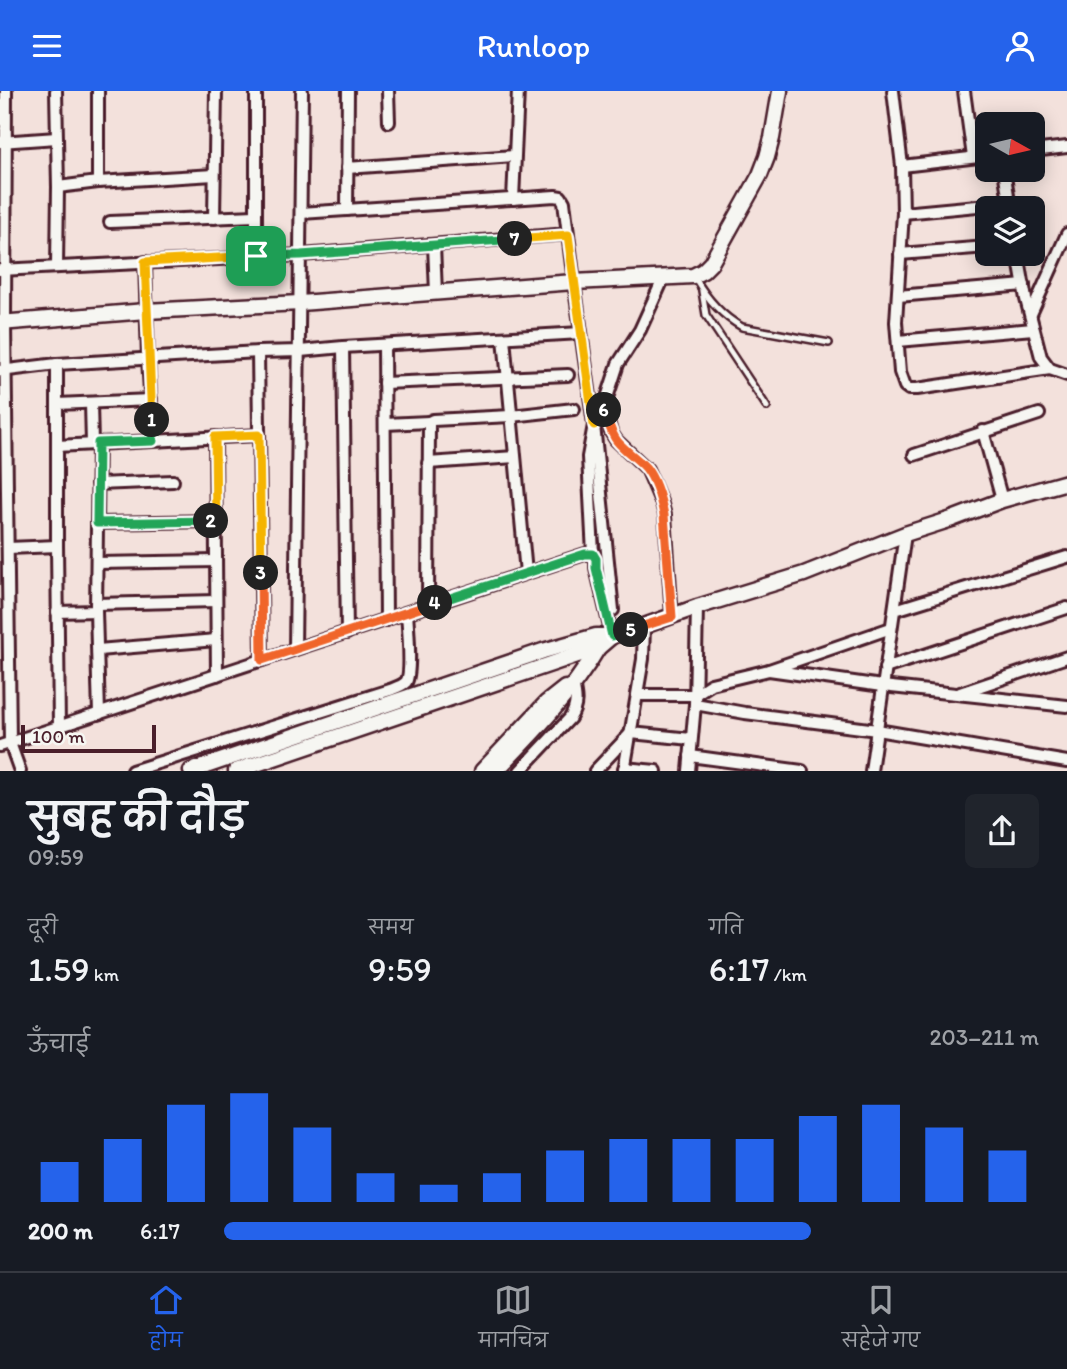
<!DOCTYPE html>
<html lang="hi">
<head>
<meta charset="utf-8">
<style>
  :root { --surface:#171b24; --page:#20242c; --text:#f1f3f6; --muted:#9ea1a6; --line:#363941; --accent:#2563eb }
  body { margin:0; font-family:Itim,"Playpen Sans Deva",sans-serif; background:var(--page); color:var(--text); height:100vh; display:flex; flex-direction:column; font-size:26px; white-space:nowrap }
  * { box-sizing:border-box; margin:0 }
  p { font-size:23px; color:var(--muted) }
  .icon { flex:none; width:38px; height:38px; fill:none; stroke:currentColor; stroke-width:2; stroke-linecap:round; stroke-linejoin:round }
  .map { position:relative; height:680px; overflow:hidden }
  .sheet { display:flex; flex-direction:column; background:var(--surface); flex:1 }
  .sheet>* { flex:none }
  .needle { width:46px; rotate:98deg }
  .fabs { position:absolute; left:975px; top:21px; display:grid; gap:14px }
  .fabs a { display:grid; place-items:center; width:70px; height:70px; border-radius:10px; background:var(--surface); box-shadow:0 4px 18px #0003; font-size:35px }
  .scale { position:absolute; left:21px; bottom:18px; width:135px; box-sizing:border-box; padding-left:7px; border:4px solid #4a1f2b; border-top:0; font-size:19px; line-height:24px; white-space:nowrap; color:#4a1f2b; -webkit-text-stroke:5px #f6f6f2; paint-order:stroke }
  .pin { position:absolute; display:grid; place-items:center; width:60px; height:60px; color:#fff; margin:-30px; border-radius:14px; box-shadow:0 4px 10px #0006 }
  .km { position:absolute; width:35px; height:35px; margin:-18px; border-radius:50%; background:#222; color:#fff; font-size:19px; line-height:35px; text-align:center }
  .round { display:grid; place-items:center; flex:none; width:74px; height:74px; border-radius:10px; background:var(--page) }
  .headline { display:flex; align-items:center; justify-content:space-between; height:119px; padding:0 28px }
  h1 { font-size:38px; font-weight:600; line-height:52px }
  .stats { display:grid; grid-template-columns:repeat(3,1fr); gap:10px; height:119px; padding:7px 28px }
  .stats div { display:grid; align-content:center }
  .stats b { font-size:35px; font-weight:600 }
  .stats small { font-size:19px; font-weight:400 }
  .stats p { font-size:19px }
  .chart { height:196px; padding:14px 28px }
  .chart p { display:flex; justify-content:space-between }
  .chart svg { width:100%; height:126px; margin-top:7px; stroke:var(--accent); stroke-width:6 }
  ul { padding:0 28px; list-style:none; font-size:23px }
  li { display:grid; grid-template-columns:112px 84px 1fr; align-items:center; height:52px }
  li i { height:18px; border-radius:9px; background:var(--accent) }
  header { display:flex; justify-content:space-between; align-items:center; height:91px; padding:0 28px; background:var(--accent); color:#fff; font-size:32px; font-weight:600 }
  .tabs { display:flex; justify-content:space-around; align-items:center; height:98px; border-top:2px solid var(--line); background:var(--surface); font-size:19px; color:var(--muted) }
  .tabs a { display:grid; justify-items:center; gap:4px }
  .tabs .current { color:var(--accent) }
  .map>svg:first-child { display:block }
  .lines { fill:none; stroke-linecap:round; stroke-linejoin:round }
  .lane-casing { stroke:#4a1f2b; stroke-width:10 }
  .street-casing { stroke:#4a1f2b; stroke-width:16 }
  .secondary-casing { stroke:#4a1f2b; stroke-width:19 }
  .lane { stroke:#f6f6f2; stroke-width:5 }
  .street { stroke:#f6f6f2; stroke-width:10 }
  .secondary { stroke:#f6f6f2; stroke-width:14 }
  .split-1-casing { stroke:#fff; stroke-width:14 }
  .split-2-casing { stroke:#fff; stroke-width:14 }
  .split-3-casing { stroke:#fff; stroke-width:14 }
  .split-4-casing { stroke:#fff; stroke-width:14 }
  .split-5-casing { stroke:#fff; stroke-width:14 }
  .split-6-casing { stroke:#fff; stroke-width:14 }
  .split-7-casing { stroke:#fff; stroke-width:14 }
  .split-8-casing { stroke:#fff; stroke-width:14 }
  .split-1 { stroke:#f5b400; stroke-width:9 }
  .split-2 { stroke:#22a559; stroke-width:9 }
  .split-3 { stroke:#f5b400; stroke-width:9 }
  .split-4 { stroke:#f0652b; stroke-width:9 }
  .split-5 { stroke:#22a559; stroke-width:9 }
  .split-6 { stroke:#f0652b; stroke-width:9 }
  .split-7 { stroke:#f5b400; stroke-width:9 }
  .split-8 { stroke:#22a559; stroke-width:9 }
</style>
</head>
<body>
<header><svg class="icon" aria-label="menu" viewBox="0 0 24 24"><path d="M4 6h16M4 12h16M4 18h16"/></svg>Runloop<svg class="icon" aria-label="person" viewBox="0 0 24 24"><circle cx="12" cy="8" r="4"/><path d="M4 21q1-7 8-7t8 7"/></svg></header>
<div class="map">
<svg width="1067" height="680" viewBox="0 0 1067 680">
  <rect width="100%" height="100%" fill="#f3e1dc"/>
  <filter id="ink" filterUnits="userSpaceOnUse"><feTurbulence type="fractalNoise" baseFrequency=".0143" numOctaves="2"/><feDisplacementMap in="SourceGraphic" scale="14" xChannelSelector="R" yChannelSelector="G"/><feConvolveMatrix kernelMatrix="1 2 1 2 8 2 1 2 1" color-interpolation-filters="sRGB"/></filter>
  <g filter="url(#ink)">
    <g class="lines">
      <defs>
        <g id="lane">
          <path d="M695,187C706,206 722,225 742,236L829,252"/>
          <path d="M702,200L706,224L767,316"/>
        </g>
        <g id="street">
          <path d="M6,0L5,232L10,652L20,680"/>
          <path d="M56,0L58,96L57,176"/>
          <path d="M98,0V91"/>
          <path d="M256,0V165"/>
          <path d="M388,0L389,31"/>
          <path d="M893,0L902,75L903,122L896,231L900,281L905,295L909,298H917L1050,278"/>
          <path d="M964,0L973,66"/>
          <path d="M0,51L57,47"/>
          <path d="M1032,60L1067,56"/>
          <path d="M902,75L987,65"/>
          <path d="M347,77L514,65"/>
          <path d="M1004,79L1010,117"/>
          <path d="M58,96L98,91L214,84"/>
          <path d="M513,108L518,0"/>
          <path d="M347,119L348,0"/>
          <path d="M301,122L555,105L561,106L564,111L574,191L594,334L613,519"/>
          <path d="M903,122L1009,112"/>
          <path d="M214,127L216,0"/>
          <path d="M110,131L255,125"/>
          <path d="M434,154L436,202"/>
          <path d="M900,163L987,156"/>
          <path d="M1018,163L1026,208L1041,266L1050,278L1067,284"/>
          <path d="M0,179L301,164L568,143"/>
          <path d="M898,205L1024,194"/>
          <path d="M1031,223L1067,143"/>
          <path d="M504,247L526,482"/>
          <path d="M898,250L1033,238"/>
          <path d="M384,254L386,529"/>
          <path d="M343,256L347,542"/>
          <path d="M258,261L262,569"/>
          <path d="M57,273V455L59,636"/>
          <path d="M0,280L57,273L258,261L300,260L343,256L581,242"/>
          <path d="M384,292L568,284"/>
          <path d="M91,312L92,353"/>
          <path d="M57,313L151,309"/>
          <path d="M604,316L611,341L616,349L647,378L651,387L662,413L665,424L672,526"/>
          <path d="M385,333L429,331"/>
          <path d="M983,340L1002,409"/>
          <path d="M215,346L217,584"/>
          <path d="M153,350L259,344"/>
          <path d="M57,355L153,350L148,268L145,171"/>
          <path d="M914,364L1039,323"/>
          <path d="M428,372L515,366"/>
          <path d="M97,393L173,390"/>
          <path d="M97,432L216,430"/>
          <path d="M8,457L57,455"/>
          <path d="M593,463L588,366L594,334L604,316L618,273L640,239L664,186"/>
          <path d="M97,472L216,470"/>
          <path d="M96,513L216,510"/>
          <path d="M428,515L429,331L433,329L511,325L574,318"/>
          <path d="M895,519L1067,466"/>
          <path d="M96,520L99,623"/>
          <path d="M57,521L96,520L98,352"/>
          <path d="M295,558L302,0"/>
          <path d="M98,559L216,549"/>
          <path d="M885,577L1067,517"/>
          <path d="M769,579L882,595L1067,615"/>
          <path d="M960,602L1067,566"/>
          <path d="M638,604H694L711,593L769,579L891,537"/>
          <path d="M695,613L745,622L877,639L1067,671"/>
          <path d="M0,655L585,463H593L596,468V477L612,545"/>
          <path d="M690,665L802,680"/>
          <path d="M624,677L656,680"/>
          <path d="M132,680L390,599C395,597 402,595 406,591C412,583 408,535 407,522"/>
          <path d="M520,680L570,627C578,614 576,606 573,592"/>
          <path d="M595,680L631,642L691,648"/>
          <path d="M624,680L643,568L644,535"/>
          <path d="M689,680L695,613L697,516"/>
          <path d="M871,680L905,443"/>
        </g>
        <g id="secondary">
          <path d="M0,232L146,220L300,212L574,191L693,185L703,180L711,172L760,84L767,66L772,47L780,0"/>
          <path d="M191,680L543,560L596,545H612L644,535L697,516L804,483L905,443L952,428L1002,409L1067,391"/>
          <path d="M236,680L598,557L612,545"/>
          <path d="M482,680L546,612L565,597"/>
          <path d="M496,680C533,642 571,603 598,557V554"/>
        </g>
      </defs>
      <use href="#lane" class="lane-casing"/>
      <use href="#street" class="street-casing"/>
      <use href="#secondary" class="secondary-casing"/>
      <use href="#lane" class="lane"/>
      <use href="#street" class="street"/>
      <use href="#secondary" class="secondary"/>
    </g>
  </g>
  <g class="lines" filter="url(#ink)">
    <defs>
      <path id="split-1" d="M152,329L145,171L256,165"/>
      <path id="split-2" d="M152,329L153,350L98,352L97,432L211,430"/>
      <path id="split-3" d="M211,430H216L215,346L259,344L261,482"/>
      <path id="split-4" d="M261,482L262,569L435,512"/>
      <path id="split-5" d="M435,512L585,463H593L596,468V477L612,545L631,539"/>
      <path id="split-6" d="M604,319C608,329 610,341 617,350C625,360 637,367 646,377C656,390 661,409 664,424L672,526L631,539"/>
      <path id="split-7" d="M515,148L568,144L594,334L604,316V319"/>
      <path id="split-8" d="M256,165L301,164L515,148"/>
    </defs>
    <use href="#split-1" class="split-1-casing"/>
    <use href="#split-2" class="split-2-casing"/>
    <use href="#split-3" class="split-3-casing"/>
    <use href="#split-4" class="split-4-casing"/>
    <use href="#split-5" class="split-5-casing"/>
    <use href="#split-6" class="split-6-casing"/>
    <use href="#split-7" class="split-7-casing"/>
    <use href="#split-8" class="split-8-casing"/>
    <use href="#split-1" class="split-1"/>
    <use href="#split-2" class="split-2"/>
    <use href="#split-3" class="split-3"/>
    <use href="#split-4" class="split-4"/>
    <use href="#split-5" class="split-5"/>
    <use href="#split-6" class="split-6"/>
    <use href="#split-7" class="split-7"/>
    <use href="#split-8" class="split-8"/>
  </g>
</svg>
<div class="fabs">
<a><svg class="needle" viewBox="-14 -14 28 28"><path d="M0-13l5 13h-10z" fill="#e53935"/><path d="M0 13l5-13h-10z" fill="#9ea1a6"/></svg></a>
<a><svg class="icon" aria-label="layers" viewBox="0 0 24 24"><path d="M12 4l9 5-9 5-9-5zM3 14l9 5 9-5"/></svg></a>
</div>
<div class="scale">100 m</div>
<div class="pin" style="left:256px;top:165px;background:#1e9e55"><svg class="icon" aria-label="arrive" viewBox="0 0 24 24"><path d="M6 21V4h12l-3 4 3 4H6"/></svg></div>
<b class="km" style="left:152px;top:329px">1</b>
<b class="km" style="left:211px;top:430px">2</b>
<b class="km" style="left:261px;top:482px">3</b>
<b class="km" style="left:435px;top:512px">4</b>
<b class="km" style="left:631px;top:539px">5</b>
<b class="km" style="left:604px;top:319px">6</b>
<b class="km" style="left:515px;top:148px">7</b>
</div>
<section class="sheet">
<div class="headline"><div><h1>सुबह की दौड़</h1><p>09:59</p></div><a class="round"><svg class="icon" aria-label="share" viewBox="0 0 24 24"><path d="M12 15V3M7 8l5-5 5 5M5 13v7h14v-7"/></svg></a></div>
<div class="stats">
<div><p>दूरी</p><b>1.59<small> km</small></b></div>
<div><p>समय</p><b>9:59</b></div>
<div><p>गति</p><b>6:17<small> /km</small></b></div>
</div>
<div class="chart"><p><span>ऊँचाई</span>203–211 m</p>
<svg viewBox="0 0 160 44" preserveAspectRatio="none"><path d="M5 44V30M15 44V22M25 44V10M35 44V6M45 44V18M55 44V34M65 44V38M75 44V34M85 44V26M95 44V22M105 44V22M115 44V22M125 44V14M135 44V10M145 44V18M155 44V26"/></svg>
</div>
<ul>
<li><b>200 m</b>6:17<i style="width:72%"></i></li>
</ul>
</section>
<nav class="tabs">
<a class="current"><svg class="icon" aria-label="home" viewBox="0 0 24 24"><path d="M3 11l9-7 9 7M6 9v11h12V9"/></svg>होम</a>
<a><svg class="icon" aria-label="map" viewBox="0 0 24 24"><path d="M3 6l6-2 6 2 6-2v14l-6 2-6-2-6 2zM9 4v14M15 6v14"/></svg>मानचित्र</a>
<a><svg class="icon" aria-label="saved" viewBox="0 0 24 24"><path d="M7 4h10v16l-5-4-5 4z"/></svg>सहेजे गए</a>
</nav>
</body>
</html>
